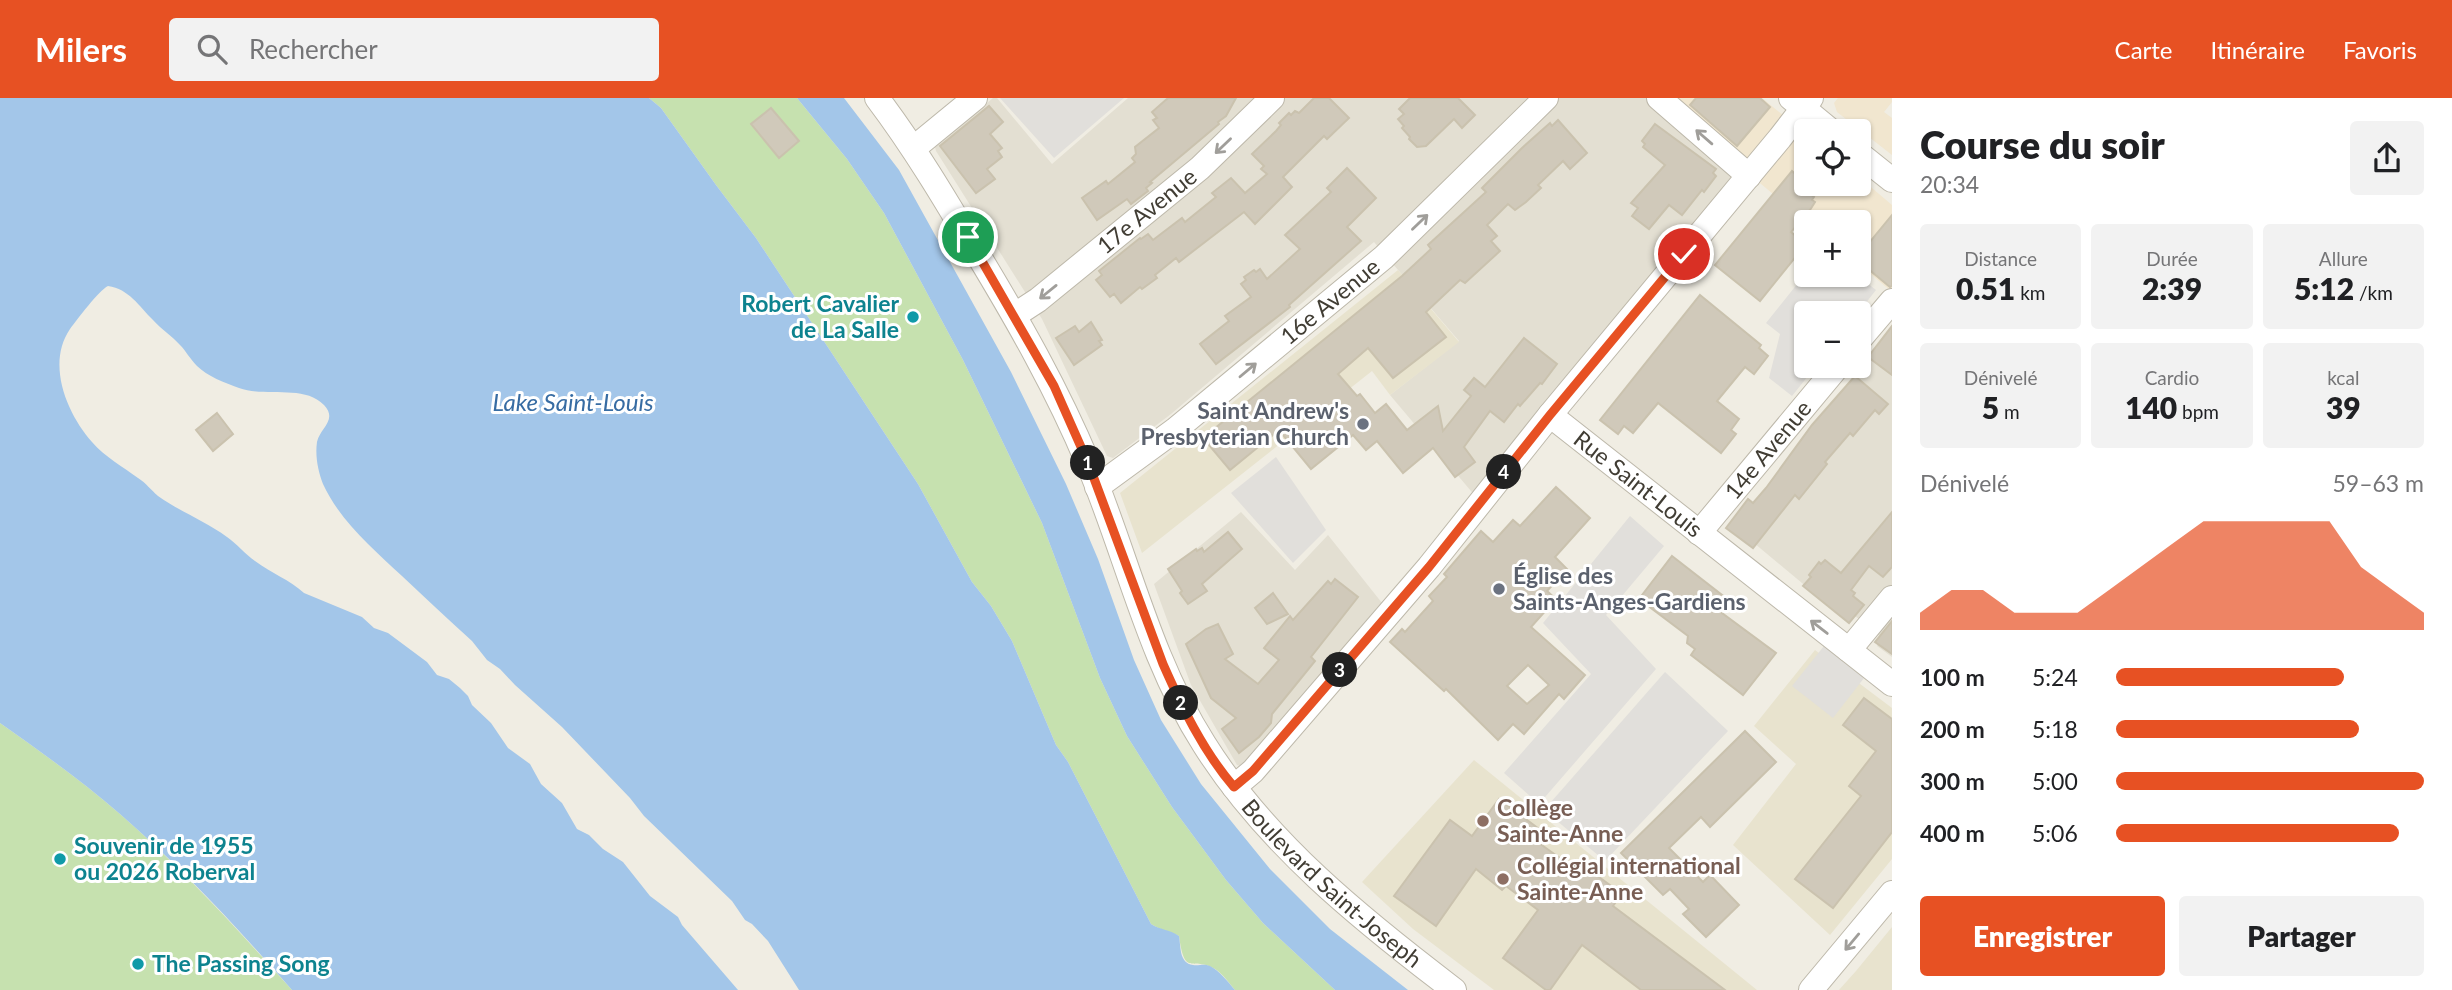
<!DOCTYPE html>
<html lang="fr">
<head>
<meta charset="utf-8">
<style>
  :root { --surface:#fff; --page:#f2f2f2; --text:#202124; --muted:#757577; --accent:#e75123 }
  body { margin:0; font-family:Lato,sans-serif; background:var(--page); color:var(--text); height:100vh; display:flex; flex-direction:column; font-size:26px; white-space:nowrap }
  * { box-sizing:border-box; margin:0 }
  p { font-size:23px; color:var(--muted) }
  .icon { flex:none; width:38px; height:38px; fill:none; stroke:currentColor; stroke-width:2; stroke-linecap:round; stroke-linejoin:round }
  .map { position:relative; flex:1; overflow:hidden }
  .panel { display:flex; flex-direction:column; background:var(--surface); width:560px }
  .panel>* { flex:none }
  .tools { position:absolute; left:1794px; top:21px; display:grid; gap:14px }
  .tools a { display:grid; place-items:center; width:77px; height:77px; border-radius:7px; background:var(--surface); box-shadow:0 2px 5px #0004; font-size:35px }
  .pin { position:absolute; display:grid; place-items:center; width:60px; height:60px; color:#fff; margin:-30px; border:4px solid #fff; border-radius:50%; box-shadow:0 2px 7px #0007 }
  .km { position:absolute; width:35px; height:35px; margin:-18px; border-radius:50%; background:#222; color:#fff; font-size:19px; line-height:35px; text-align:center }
  .round { display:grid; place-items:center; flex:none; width:74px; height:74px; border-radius:7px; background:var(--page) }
  .overview { display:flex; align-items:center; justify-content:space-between; height:119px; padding:0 28px }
  h1 { font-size:38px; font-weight:800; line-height:52px }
  .metrics { display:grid; grid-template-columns:repeat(3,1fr); gap:10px; height:119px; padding:7px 28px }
  .metrics div { display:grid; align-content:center; border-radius:7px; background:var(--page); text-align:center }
  .metrics b { font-size:30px; font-weight:800 }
  .metrics small { font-size:19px; font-weight:400 }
  .metrics p { font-size:19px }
  .chart { height:196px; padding:14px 28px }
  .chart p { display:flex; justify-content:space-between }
  .chart svg { width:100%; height:126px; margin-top:7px; fill:var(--accent); opacity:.7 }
  .cta { display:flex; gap:14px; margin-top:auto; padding:14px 28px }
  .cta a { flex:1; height:80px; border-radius:7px; background:var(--accent); color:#fff; font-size:28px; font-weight:800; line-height:80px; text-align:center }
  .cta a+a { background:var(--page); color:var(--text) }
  ul { padding:0 28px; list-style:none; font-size:23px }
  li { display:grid; grid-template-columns:112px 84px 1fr; align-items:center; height:52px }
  li i { height:18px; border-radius:9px; background:var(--accent) }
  header { display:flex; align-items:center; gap:42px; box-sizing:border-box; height:98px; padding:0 35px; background:var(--accent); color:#fff }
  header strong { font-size:33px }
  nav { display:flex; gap:38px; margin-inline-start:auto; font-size:24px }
  .search { width:490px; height:63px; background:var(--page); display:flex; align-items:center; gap:18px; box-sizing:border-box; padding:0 24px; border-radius:7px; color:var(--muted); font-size:26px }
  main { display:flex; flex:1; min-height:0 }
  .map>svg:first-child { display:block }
  .residential { fill:#e3dfd2 }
  .commercial { fill:#f1e6cf }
  .education { fill:#e8e3ce }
  .green { fill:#c6e1af }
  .parking { fill:#e1dfdb }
  .water { fill:#a3c6e9 }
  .building { fill:#d0c9ba; stroke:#cac2ae; stroke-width:2; fill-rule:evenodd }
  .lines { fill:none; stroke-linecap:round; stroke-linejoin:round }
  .minor-casing { stroke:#bdb8aa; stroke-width:26 }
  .minor { stroke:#fff; stroke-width:24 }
  .oneway { stroke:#a09e9a }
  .route-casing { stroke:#fff; stroke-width:14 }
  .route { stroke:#e75123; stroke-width:9 }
  .culture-dot { fill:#0f9aa8; stroke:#fff; stroke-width:2.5 }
  .worship-dot { fill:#6b7280; stroke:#fff; stroke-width:2.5 }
  .education-dot { fill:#8d6e63; stroke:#fff; stroke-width:2.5 }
  .labels { text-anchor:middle; stroke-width:6; stroke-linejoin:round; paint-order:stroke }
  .street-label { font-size:23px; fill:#413d34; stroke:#fff }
  .culture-label { font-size:23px; font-weight:bold; fill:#0d838f; stroke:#fff; text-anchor:start }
  .worship-label { font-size:23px; font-weight:bold; fill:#5b616d; stroke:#fff; text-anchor:end }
  .education-label { font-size:23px; font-weight:bold; fill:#785e54; stroke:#fff; text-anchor:start }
  .water-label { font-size:24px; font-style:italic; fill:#376ca3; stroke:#fff }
</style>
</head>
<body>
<header>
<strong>Milers</strong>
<div class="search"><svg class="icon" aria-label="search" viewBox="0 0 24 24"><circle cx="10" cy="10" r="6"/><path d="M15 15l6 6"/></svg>Rechercher</div>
<nav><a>Carte</a><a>Itinéraire</a><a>Favoris</a></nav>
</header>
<main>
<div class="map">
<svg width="1892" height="892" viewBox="0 0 1892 892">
  <rect width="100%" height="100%" fill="#f0ede3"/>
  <g class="residential">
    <path d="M993,0H997L1052,66L1128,0H1664L1749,76L1476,399L1390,297L1459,243L1374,144L1171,316L1113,360L1107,358L1042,221L936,53L935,49Z"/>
    <path d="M1892,235V559L1877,548L1882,540L1849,513L1844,520L1736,430Z"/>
    <path d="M1241,414L1295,472L1328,437L1386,510L1244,669L1237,667L1191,587L1154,486Z"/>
  </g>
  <g class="commercial">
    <path d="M1664,0H1762L1806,36V86H1858L1859,79L1892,107V194L1859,166L1858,124H1807L1749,76Z"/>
    <path d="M1838,0H1892V4L1884,14L1892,20V57L1837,14L1834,5Z"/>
  </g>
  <g class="education">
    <path d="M1398,172L1459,244L1390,297L1372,273L1142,455L1120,395Z"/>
    <path d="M1815,552L1892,610V761L1830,837L1733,747L1796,666L1754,628Z"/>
    <path d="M1474,662L1757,892H1494L1413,831L1362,784Z"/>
    <path d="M1892,829V892H1839L1856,873Z"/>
  </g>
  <g class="green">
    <path d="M649,0H797L847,61L884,115L963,262L1042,425L1100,580L1127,638L1172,709L1226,782L1263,825L1335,892H1235C1229,885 1223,876 1215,871C1192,857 1185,881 1179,838C1169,833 1160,832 1151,826L1068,664L1056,647L1012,543L991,508L972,484L918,386L756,140L716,87L661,10Z"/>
    <path d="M0,625C41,654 82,683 120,716C182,770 237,831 292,892H0Z"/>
  </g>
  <g class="parking">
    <path d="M1000,0H1124L1054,60Z"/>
    <path d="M1806,175V177H1857L1876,192L1858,215H1806V268H1816L1792,298L1769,280L1780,236L1766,225Z"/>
    <path d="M1276,359L1326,432L1293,465L1231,395Z"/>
    <path d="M1630,418L1664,448L1606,517L1656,571L1539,706L1504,675L1591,576L1543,525Z"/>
    <path d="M1824,548L1864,580L1833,620L1792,588Z"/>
    <path d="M1665,574L1728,633L1605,763L1544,712Z"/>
  </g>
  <g class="water">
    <path d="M0,0H649L661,10L716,87L756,140L918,386L972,484L991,508L1012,543L1056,647L1068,664L1151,826C1160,832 1169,831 1179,838C1181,849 1179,865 1193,867C1200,868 1203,865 1210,868C1220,873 1228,884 1235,892H799L768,843L752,826L745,822L732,803L644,718L630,700L562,629L515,587L500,571L487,562L472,543C448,521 425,500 402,478C373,451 340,423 323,386C318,373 315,358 317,344C320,330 338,322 324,307C303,286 267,300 239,290C225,285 207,278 197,268C190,261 186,253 180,247C172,238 161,231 153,222C139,208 129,191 108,188C99,192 77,222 70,231C46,266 67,316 92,344C105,359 123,369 138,380C146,385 151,392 158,398C179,413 205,423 227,439C237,446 245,456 255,463C271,475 290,482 304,495L362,519L374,530L388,535L427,564L437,577L449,581L460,590L468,598L472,607L491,625L508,650L530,666L541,686L562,705L577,731L589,737L603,751L623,764L650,798L678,819L682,827L738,892H292C238,830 182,770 120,716C82,683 41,654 0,625Z"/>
    <path d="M797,0H844L899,72L1011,274L1066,386L1098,461L1134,562L1161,622L1201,686L1270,771L1330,831L1408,892H1335L1263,825L1226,782L1172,709L1127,638L1100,580L1042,425L963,262L884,115L847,61Z"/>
  </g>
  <g class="building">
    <path d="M1168,0H1236L1226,18L1218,24L1219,26L1150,84L1152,85L1146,90L1148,93L1131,106L1127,101L1097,122L1082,100L1106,83L1108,86L1135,64L1132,60L1136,56L1135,49L1159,30L1153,22L1157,20L1152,14Z"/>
    <path d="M1314,0H1329L1349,20L1327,41L1324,38L1283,79L1292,89L1255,126L1244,114L1179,164L1176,160L1155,177L1157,180L1142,191L1140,189L1121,205L1114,196L1110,199L1096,182L1102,177L1099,173L1140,140L1141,141L1148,136L1153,142L1182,120L1185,124L1216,99L1212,95L1231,80L1245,95L1267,76L1261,71L1264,68L1252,56L1276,33L1281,27L1279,25L1289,15L1291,17L1295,13L1299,15Z"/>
    <path d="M1410,0H1458L1475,17L1462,30L1454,21L1426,48L1417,49L1409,41L1410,39L1402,30L1404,28L1398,21L1404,16L1399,11Z"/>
    <path d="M1696,0H1760L1770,9L1737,48L1690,7Z"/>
    <path d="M989,8L1003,24L990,36L1002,50L998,53L1002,59L987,71L995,81L976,95L940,48Z"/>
    <path d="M771,10L799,43L779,60L751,26Z"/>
    <path d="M1558,22L1587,55L1570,71L1563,63L1538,87L1541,90L1526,104L1515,112L1508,106L1487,127L1497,138L1491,143L1500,153L1465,185L1460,182L1426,214L1446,239L1393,280L1368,250L1338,276L1357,298L1360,296L1375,315L1386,306L1407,332L1438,308L1443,333L1471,298L1464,292L1474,280L1485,289L1524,240L1557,266L1542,286L1540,285L1520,308L1518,306L1504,324L1490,313L1464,349L1475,364L1455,379L1433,350L1403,375L1377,343L1366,352L1353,337L1311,371L1279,332L1230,372L1203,340L1402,178L1431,151L1428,147L1486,94L1482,90L1522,50L1550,25L1552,28Z"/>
    <path d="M1655,26L1716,71L1713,75L1716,78L1704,94L1702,92L1682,117L1669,107L1649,131L1632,118L1638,110L1631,105L1665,67L1643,49L1645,46L1642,43Z"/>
    <path d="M1347,70L1376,100L1347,129L1361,143L1289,207L1290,209L1216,266L1200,246L1229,223L1225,218L1251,199L1241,186L1246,182L1244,179L1254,172L1256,174L1260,171L1267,181L1300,151L1285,137L1331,94L1327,90Z"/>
    <path d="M1792,73L1809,88L1806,92L1814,99L1812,102L1815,104L1810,112L1791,134L1806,146L1760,203L1715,167Z"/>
    <path d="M1892,117V188L1890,189L1866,169L1869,165L1859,157Z"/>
    <path d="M1700,197L1761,247L1759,250L1768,258L1754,276L1745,269L1717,303L1739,321L1731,332L1736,336L1721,355L1658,305L1633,335L1624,328L1618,336L1600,322Z"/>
    <path d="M1091,224L1102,242L1099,243L1102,247L1074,267L1056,240L1075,228L1079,234Z"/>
    <path d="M1892,228V277L1868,259Z"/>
    <path d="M1855,278L1888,306L1879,316L1875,312L1853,338L1850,335L1825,364L1827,366L1799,401L1795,397L1753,450L1726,430L1748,401L1753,405L1766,390L1812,327Z"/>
    <path d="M217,315L233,336L213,353L196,332Z"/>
    <path d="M1556,389L1590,420L1555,459L1567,471L1547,493L1556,501L1531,529L1585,577L1564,601L1559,596L1524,636L1513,626L1498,642L1446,591L1444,593L1390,544L1402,531L1405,534L1433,503L1429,498L1447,479L1444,476L1481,433L1493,444L1513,422L1520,428ZM1528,567L1549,587L1527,606L1507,588Z"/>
    <path d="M1892,414V469L1883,479L1869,468L1851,492L1855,495L1853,498L1864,507L1849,525L1803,488L1811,479L1809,477L1819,464L1821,466L1825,462L1841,475Z"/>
    <path d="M1228,434L1242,451L1202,486L1207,493L1188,506L1180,495L1182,493L1168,471L1196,451L1197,453L1202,450L1204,454Z"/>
    <path d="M1672,458L1731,504L1722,515L1776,555L1743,597L1691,557L1695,551L1687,545L1688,538L1639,501Z"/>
    <path d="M1335,481L1358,499L1311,559L1315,563L1272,616L1271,625L1259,639L1239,655L1222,631L1236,620L1211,600L1186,546L1206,531L1218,526L1233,556L1225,561L1258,586L1279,562L1264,550L1290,518L1293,522L1328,483L1331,486Z"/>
    <path d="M1273,495L1288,516L1267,526L1255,510Z"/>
    <path d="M1892,523V556L1875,544Z"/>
    <path d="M1864,600L1892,621V734L1833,810L1795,781L1861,698L1849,688L1876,653L1843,627Z"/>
    <path d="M1745,633L1776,664L1710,729L1701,719L1669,750L1703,784L1710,777L1739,807L1706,839L1683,816L1689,811L1670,791L1663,797L1621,755Z"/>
    <path d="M1499,701L1539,731L1532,740L1571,768L1576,762L1622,796L1613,808L1725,892H1641L1582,847L1550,892H1546L1503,860L1538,812L1506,788L1502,792L1476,771L1436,828L1394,798L1450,722L1472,738Z"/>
  </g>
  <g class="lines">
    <defs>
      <g id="minor">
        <path id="s1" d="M877,0C914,49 945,101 977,155C1018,223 1057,291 1088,365C1127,458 1149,560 1204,646C1266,745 1362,822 1454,892"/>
        <path d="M1659,0L1749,78"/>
        <path d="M1791,0L1831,33"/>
        <path d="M914,50L975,0"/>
        <path d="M1858,55L1892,82"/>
        <path id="s2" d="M1015,217L1038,202L1200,70L1272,0"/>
        <path d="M1858,243L1892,203"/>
        <path id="s3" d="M1550,317L1892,586"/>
        <path id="s4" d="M1097,389L1175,332L1384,159L1546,0"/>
        <path id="s5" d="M1699,435L1838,268"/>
        <path d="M1849,552L1892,500"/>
        <path d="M1234,689L1253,673L1429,469L1550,317L1780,40L1811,0"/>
        <path d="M1811,892L1892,795"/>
      </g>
    </defs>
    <use href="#minor" class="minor-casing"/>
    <use href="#minor" class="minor"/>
  </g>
  <defs><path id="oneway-shaft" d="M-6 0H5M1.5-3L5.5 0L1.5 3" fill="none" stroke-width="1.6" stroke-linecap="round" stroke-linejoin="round" transform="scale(1.75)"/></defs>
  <g class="oneway">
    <use href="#oneway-shaft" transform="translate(1704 39) rotate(-139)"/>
    <use href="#oneway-shaft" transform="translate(1223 48) rotate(136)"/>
    <use href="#oneway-shaft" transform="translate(1420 124) rotate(-44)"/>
    <use href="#oneway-shaft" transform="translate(1048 194) rotate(141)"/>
    <use href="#oneway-shaft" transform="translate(1248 272) rotate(-40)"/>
    <use href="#oneway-shaft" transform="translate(1819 529) rotate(-142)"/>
    <use href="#oneway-shaft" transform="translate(1852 844) rotate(130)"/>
  </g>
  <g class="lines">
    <defs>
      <path id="route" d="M968,139L1054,288L1089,367L1163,566C1182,609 1203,653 1234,689L1253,673L1429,469L1550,317L1684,156"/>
    </defs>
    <use href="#route" class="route-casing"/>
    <use href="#route" class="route"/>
  </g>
  <g class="culture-dot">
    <circle cx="913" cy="219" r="7"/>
    <circle cx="60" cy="761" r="7"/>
    <circle cx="138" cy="866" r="7"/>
  </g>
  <g class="worship-dot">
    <circle cx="1363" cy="326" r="7"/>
    <circle cx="1499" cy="491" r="7"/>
  </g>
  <g class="education-dot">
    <circle cx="1483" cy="723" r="7"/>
    <circle cx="1503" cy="781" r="7"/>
  </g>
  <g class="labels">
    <g class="street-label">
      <text dy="8" stroke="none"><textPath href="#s2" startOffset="168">17e Avenue</textPath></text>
      <text dy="8" stroke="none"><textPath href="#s4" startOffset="298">16e Avenue</textPath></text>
      <text dy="8" stroke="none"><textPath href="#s5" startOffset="108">14e Avenue</textPath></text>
      <text dy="8" stroke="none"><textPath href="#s3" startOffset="112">Rue Saint-Louis</textPath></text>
      <text dy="8" stroke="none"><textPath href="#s1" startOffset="917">Boulevard Saint-Joseph</textPath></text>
    </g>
    <g class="culture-label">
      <text x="899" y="214" text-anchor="end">Robert Cavalier<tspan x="899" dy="26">de La Salle</tspan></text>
      <text x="74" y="756">Souvenir de 1955<tspan x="74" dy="26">ou 2026 Roberval</tspan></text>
      <text x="152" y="874">The Passing Song</text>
    </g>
    <g class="worship-label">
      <text x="1349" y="321">Saint Andrew's<tspan x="1349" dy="26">Presbyterian Church</tspan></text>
      <text x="1513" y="486" text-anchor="start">Église des<tspan x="1513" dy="26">Saints-Anges-Gardiens</tspan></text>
    </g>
    <g class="education-label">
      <text x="1497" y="718">Collège<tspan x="1497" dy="26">Sainte-Anne</tspan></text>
      <text x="1517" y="776">Collégial international<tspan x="1517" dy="26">Sainte-Anne</tspan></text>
    </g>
    <g class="water-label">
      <text x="573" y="313">Lake Saint-Louis</text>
    </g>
  </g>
</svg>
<div class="tools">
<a><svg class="icon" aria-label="locate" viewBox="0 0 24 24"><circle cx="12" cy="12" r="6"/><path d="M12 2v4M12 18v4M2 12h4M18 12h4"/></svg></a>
<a>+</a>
<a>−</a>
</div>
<div class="pin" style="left:968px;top:139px;background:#1e9e55"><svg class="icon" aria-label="arrive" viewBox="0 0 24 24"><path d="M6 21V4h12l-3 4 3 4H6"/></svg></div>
<div class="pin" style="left:1684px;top:156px;background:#d93025"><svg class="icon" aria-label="check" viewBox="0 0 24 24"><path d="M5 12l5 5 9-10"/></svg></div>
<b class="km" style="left:1088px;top:365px">1</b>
<b class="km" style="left:1181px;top:605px">2</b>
<b class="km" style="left:1340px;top:572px">3</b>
<b class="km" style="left:1504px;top:374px">4</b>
</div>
<section class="panel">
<div class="overview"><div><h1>Course du soir</h1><p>20:34</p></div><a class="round"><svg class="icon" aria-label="share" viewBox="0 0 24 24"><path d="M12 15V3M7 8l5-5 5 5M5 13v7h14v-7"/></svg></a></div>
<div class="metrics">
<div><p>Distance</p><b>0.51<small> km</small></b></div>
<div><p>Durée</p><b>2:39</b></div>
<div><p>Allure</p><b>5:12<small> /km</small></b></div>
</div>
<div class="metrics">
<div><p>Dénivelé</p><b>5<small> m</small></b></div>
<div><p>Cardio</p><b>140<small> bpm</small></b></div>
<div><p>kcal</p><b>39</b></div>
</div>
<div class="chart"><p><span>Dénivelé</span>59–63 m</p>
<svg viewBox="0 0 160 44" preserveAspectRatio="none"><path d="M0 44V38L10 30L20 30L30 38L40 38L50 38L60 30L70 22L80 14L90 6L100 6L110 6L120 6L130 6L140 22L150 30L160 38V44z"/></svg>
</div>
<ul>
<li><b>100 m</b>5:24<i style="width:74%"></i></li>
<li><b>200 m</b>5:18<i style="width:79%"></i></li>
<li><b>300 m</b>5:00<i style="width:100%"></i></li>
<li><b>400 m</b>5:06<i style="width:92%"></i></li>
</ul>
<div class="cta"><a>Enregistrer</a><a>Partager</a></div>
</section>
</main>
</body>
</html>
